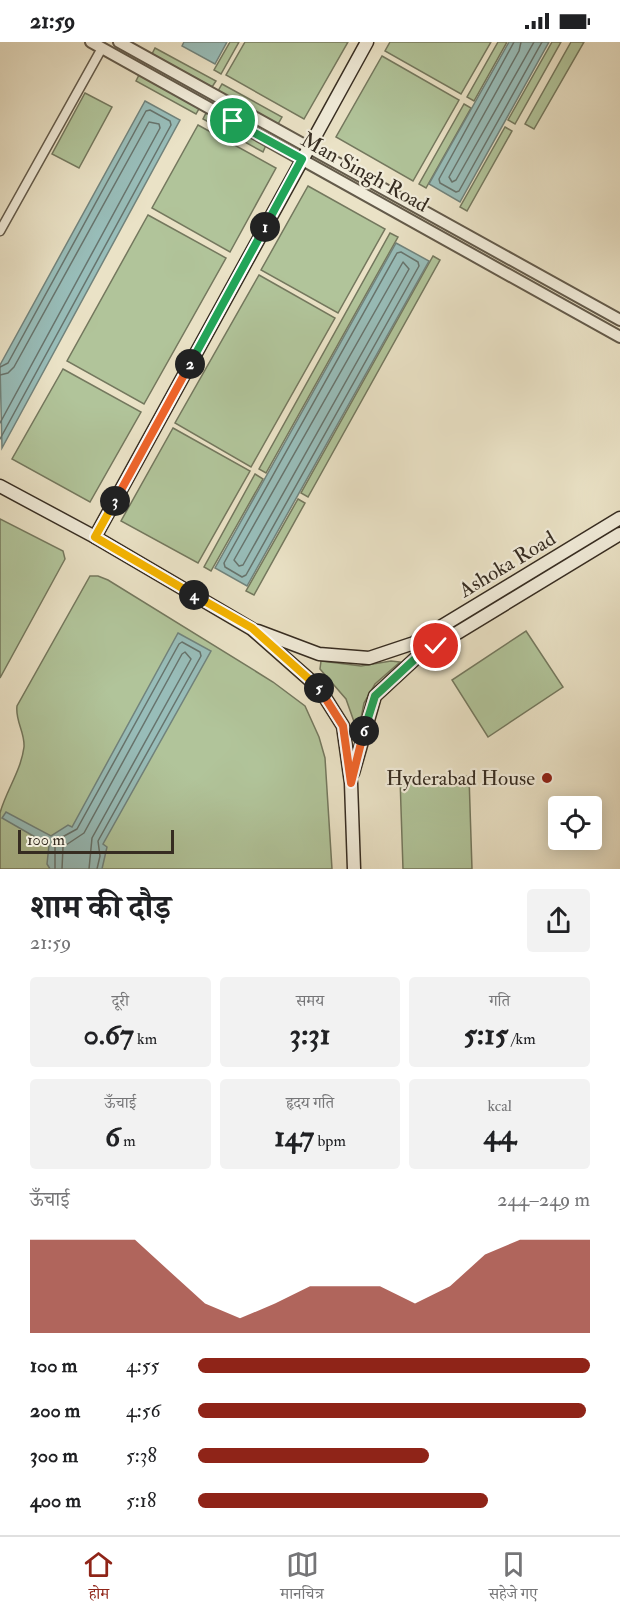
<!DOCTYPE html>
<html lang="hi">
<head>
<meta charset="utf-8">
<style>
  :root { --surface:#fff; --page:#f2f2f2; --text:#202124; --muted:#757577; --line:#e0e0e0; --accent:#8f2418 }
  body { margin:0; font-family:"IM FELL Double Pica","Noto Serif Devanagari",serif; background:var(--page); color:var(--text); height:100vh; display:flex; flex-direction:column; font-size:22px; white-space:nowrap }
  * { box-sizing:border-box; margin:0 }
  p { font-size:20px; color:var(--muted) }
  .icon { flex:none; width:33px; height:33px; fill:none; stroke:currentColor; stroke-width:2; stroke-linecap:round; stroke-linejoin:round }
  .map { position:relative; height:827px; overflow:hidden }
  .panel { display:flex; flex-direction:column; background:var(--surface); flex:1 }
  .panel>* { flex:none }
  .buttons { position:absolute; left:548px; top:754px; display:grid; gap:12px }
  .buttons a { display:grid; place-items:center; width:54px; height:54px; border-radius:6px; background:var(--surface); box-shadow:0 3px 15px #0003; font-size:30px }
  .scale { position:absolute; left:18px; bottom:15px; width:156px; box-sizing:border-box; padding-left:6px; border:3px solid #362c21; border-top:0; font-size:16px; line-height:21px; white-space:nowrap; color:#362c21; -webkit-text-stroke:4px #f1ecda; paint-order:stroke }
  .pin { position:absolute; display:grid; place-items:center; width:51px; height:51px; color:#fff; margin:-26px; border:3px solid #fff; border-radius:50%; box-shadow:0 2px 6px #0007 }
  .km { position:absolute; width:30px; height:30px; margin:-15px; border-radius:50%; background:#222; color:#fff; font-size:16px; line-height:30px; text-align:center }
  .round { display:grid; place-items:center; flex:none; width:63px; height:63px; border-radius:6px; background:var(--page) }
  .overview { display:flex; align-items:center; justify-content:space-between; height:102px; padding:0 30px }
  h1 { font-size:33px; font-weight:700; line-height:45px }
  .metrics { display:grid; grid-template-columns:repeat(3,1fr); gap:9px; height:102px; padding:6px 30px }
  .metrics div { display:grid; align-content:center; border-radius:6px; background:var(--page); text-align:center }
  .metrics b { font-size:30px; font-weight:700 }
  .metrics small { font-size:16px; font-weight:400 }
  .metrics p { font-size:16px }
  .chart { height:168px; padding:12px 30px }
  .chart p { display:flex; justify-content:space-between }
  .chart svg { width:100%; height:108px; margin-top:6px; fill:var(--accent); opacity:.7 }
  ul { padding:0 30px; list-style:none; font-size:20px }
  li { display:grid; grid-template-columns:96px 72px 1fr; align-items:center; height:45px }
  li i { height:15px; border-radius:8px; background:var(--accent) }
  .status { display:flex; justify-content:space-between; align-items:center; height:42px; padding:0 30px; background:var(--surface); direction:ltr }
  .status svg { height:16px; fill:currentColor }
  .tabs { display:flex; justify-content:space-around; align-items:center; height:84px; border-top:2px solid var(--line); background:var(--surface); font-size:16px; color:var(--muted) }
  .tabs a { display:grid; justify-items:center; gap:3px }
  .tabs .selected { color:var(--accent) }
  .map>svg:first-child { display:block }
  .green { fill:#b1c49a; stroke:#74785e; stroke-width:1.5 }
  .water { fill:#98bdb9; stroke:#71837c; stroke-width:1.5 }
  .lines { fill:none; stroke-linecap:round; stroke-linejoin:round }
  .shore { stroke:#67746d; stroke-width:1.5 }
  .minor-casing { stroke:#635a4a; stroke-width:11 }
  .tertiary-casing { stroke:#635a4a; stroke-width:14 }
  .secondary-casing { stroke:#362c21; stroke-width:15 }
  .minor { stroke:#f1ecda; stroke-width:8 }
  .tertiary { stroke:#f1ecda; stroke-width:10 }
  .secondary { stroke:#f1ecda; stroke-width:12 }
  .split-1-casing { stroke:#fff; stroke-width:12 }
  .split-2-casing { stroke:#fff; stroke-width:12 }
  .split-3-casing { stroke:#fff; stroke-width:12 }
  .split-4-casing { stroke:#fff; stroke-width:12 }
  .split-5-casing { stroke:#fff; stroke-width:12 }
  .split-6-casing { stroke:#fff; stroke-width:12 }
  .split-7-casing { stroke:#fff; stroke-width:12 }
  .split-1 { stroke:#22a559; stroke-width:8 }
  .split-2 { stroke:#22a559; stroke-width:8 }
  .split-3 { stroke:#f0652b; stroke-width:8 }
  .split-4 { stroke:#f5b400; stroke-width:8 }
  .split-5 { stroke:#f5b400; stroke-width:8 }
  .split-6 { stroke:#f0652b; stroke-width:8 }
  .split-7 { stroke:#22a559; stroke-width:8 }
  .poi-dot { fill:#8f2418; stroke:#f1ecda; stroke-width:2 }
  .labels { text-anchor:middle; stroke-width:4.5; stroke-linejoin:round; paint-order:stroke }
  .street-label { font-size:21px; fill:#362c21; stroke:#f1ecda }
  .poi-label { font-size:21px; fill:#362c21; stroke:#f1ecda; text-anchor:end }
</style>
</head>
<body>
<div class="status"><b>21:59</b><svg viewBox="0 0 49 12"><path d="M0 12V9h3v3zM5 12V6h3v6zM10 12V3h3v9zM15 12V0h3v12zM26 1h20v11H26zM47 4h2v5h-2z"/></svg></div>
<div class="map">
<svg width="620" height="827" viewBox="0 0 620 827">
  <rect width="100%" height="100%" fill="#eae2c6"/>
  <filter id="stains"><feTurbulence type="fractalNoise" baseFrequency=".00333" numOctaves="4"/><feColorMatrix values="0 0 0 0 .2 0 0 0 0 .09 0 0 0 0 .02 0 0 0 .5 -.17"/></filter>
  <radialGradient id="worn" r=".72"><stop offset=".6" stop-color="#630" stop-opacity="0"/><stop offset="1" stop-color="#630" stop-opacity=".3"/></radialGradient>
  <g class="green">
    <path d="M230,0H239L221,32L214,28Z"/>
    <path d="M245,0H348L304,77L226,33Z"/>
    <path d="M390,0H491L461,52L385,9Z"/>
    <path d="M498,0H507L474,59L467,55Z"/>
    <path d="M552,0H561L515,82L508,78Z"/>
    <path d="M571,0H584L534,87L525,82Z"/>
    <path d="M155,6L216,39L212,45L152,12Z"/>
    <path d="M382,14L459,58L413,139L336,95Z"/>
    <path d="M139,33L200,65L196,72L136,39Z"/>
    <path d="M222,42L282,75L278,82L218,49Z"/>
    <path d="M85,51L112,65L79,126L52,112Z"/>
    <path d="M464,62L471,66L426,146L419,142Z"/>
    <path d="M206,71L266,103L263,110L203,77Z"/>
    <path d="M198,83L276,126L230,210L152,166Z"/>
    <path d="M505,85L512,89L467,169L460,165Z"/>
    <path d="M308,144L385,187L338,271L261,228Z"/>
    <path d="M148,173L226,216L144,362L67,319Z"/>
    <path d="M390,191L398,195L266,431L259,427Z"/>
    <path d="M433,214L440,218L308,455L301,451Z"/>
    <path d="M259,233L335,276L251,425L175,381Z"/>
    <path d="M63,327L141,370L90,460L12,417Z"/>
    <path d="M173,386L250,429L198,521L121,479Z"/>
    <path d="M255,432L263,437L211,529L204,525Z"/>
    <path d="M298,457L305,461L254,553L246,549Z"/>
    <path d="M0,477L63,509L65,517L0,636Z"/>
    <path d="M90,534H98L108,538L273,640L305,664L319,695L325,716L332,827H0C0,810 0,787 0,771C6,749 21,729 24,705C25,690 15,679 17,664Z"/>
    <path d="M526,589L563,645L488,695L452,638Z"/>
    <path d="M321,619L361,624L391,619L400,620L375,642L364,661L358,691L346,657L320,627Z"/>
    <path d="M469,734L472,827H403L400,736Z"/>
  </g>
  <g class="water">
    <path d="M184,0H227L215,22L182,4Z"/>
    <path d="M509,0H549L460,160L429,142Z"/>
    <path d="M145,59L180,78L2,406L0,323Z"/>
    <path d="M396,201L429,219L247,544L215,526Z"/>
    <path d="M178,591L211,609L103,802L107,805L102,827H50L47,822L49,803L2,776L6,770L51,794L68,783L72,785Z"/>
  </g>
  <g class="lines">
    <g class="shore">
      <path d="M514,0L439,137L440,141L456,150L459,149L542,0"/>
      <path d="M521,0L519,9L449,135L452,140L456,138L534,0"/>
      <path d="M401,210L418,220L419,224L246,533L242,535L225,525L224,521L397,211Z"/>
      <path d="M403,220L409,227L243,523L239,524L234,518Z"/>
      <path d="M0,325L8,321L146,69L150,68L170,79L171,83L0,397"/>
      <path d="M0,333L8,331L14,325L149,80L159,82L160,86L0,381"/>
      <path d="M55,827V799L77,787L179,602L182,600L200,610L201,614L98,799L100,814L97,827"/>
      <path d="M62,827L63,805L84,791L182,612L185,610L191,617L92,796L89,827"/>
    </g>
    <defs>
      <path id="minor" d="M0,189L102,6"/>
      <g id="tertiary">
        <path d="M91,0L620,295"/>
        <path d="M119,0L620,278"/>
      </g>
      <g id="secondary">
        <path d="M0,444L95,495L252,587L319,646L343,684L351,741L354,827"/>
        <path d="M95,495L367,0"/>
        <path d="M258,589L319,612L369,616L414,601L620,476"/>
        <path d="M353,731L375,654L416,616L620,492"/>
      </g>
    </defs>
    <use href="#minor" class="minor-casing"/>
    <use href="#tertiary" class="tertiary-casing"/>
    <use href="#secondary" class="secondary-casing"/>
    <use href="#minor" class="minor"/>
    <use href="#tertiary" class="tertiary"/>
    <use href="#secondary" class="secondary"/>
  </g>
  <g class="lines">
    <defs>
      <path id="split-1" d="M233,79L302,117L265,185"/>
      <path id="split-2" d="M190,322L265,185"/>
      <path id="split-3" d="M115,459L190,322"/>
      <path id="split-4" d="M115,459L95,495L194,553"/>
      <path id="split-5" d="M194,553L252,586L319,646"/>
      <path id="split-6" d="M319,646L343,684L351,741L364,689"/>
      <path id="split-7" d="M364,689L375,654L416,616L436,604"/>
    </defs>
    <use href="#split-1" class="split-1-casing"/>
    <use href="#split-2" class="split-2-casing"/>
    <use href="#split-3" class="split-3-casing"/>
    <use href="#split-4" class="split-4-casing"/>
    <use href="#split-5" class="split-5-casing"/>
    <use href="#split-6" class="split-6-casing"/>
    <use href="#split-7" class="split-7-casing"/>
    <use href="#split-1" class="split-1"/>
    <use href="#split-2" class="split-2"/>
    <use href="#split-3" class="split-3"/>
    <use href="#split-4" class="split-4"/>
    <use href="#split-5" class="split-5"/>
    <use href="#split-6" class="split-6"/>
    <use href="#split-7" class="split-7"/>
  </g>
  <circle class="poi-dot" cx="547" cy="736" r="6"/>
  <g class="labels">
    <g class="street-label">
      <text transform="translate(365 130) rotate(29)" y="7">Man Singh Road</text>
      <text transform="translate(507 522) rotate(-31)" y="7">Ashoka Road</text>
    </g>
    <g class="poi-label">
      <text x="535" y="743">Hyderabad House</text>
    </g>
  </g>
  <rect width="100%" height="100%" filter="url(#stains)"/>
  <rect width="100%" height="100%" fill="url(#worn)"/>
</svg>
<div class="buttons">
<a><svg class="icon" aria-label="locate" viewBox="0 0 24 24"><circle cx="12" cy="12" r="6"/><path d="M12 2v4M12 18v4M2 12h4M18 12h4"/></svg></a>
</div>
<div class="scale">100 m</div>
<div class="pin" style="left:233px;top:79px;background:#1e9e55"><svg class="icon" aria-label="arrive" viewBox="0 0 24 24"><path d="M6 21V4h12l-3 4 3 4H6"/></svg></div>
<div class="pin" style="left:436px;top:604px;background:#d93025"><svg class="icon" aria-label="check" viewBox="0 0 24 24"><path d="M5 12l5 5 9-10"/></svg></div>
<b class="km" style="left:265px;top:185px">1</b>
<b class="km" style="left:190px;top:322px">2</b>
<b class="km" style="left:115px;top:459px">3</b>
<b class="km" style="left:194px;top:553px">4</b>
<b class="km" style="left:319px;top:646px">5</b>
<b class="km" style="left:364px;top:689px">6</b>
</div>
<section class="panel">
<div class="overview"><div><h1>शाम की दौड़</h1><p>21:59</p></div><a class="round"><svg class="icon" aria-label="share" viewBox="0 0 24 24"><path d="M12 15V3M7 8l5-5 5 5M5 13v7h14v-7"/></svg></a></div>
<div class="metrics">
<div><p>दूरी</p><b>0.67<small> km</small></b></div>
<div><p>समय</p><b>3:31</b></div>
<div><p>गति</p><b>5:15<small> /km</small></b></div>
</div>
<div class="metrics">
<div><p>ऊँचाई</p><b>6<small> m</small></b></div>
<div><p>हृदय गति</p><b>147<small> bpm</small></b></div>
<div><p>kcal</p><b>44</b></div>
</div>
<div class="chart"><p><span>ऊँचाई</span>244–249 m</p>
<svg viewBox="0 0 160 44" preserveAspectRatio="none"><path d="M0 44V6L10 6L20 6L30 6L40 19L50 32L60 38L70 32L80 25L90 25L100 25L110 32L120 25L130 12L140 6L150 6L160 6V44z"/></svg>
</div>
<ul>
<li><b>100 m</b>4:55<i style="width:100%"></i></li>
<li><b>200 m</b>4:56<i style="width:99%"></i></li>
<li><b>300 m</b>5:38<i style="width:59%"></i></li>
<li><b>400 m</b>5:18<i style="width:74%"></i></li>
</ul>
</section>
<nav class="tabs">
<a class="selected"><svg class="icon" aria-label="home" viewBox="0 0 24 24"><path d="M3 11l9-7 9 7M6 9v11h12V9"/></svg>होम</a>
<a><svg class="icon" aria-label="map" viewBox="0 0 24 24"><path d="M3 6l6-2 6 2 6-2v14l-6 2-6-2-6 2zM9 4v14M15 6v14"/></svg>मानचित्र</a>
<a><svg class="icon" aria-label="saved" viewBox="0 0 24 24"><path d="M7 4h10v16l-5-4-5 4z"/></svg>सहेजे गए</a>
</nav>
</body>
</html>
